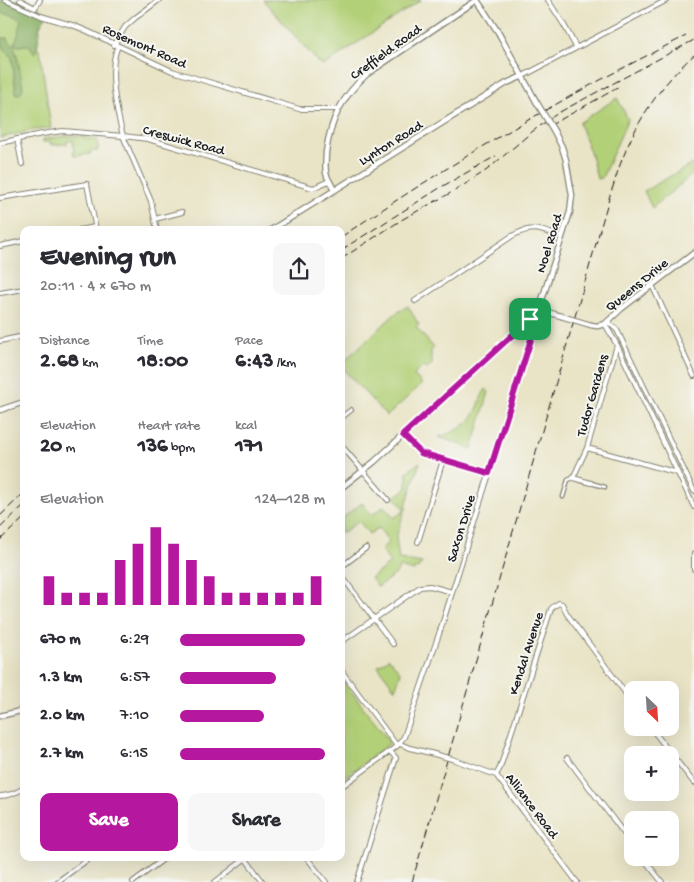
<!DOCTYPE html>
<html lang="en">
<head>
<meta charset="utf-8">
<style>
  :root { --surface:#fff; --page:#f7f7f7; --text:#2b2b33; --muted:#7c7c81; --accent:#b5179e }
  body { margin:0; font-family:"Gochi Hand",sans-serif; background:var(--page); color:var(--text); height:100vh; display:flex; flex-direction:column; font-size:19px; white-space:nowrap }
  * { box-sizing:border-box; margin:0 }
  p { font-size:16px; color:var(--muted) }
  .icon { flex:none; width:28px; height:28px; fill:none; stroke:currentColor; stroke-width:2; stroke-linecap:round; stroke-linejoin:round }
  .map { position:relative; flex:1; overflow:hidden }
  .sheet { position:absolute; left:20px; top:226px; width:325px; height:635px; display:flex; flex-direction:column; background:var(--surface); border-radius:10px; box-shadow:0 5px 20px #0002 }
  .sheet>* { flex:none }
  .needle { width:32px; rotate:155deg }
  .buttons { position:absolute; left:624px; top:681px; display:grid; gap:10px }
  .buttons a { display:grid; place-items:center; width:55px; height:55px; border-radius:10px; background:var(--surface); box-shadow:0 5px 20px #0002; font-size:25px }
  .pin { position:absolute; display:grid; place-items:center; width:42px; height:42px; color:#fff; margin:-21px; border-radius:10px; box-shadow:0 2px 8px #0006 }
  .round { display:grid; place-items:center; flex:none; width:52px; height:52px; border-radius:10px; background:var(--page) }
  .overview { display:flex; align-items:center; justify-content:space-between; height:85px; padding:0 20px }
  h1 { font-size:28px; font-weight:700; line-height:38px }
  .stats { display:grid; grid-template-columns:repeat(3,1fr); gap:8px; height:85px; padding:5px 20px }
  .stats div { display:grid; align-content:center }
  .stats b { font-size:21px; font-weight:700 }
  .stats small { font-size:14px; font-weight:400 }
  .stats p { font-size:14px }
  .chart { height:140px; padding:10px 20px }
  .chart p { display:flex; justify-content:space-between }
  .chart svg { width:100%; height:90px; margin-top:5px; stroke:var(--accent); stroke-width:6 }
  .primary-button { display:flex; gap:10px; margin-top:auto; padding:10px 20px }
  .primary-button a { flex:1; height:58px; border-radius:10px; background:var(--accent); color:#fff; font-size:20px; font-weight:700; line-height:58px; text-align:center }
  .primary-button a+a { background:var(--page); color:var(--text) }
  ul { padding:0 20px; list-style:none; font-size:16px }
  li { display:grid; grid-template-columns:80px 60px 1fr; align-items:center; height:38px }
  li i { height:12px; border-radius:6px; background:var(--accent) }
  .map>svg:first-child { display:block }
  .green { fill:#b2d077; stroke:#67764a }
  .forest { fill:#8db268; stroke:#546742 }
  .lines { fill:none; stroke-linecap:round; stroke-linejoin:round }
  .pedestrian-casing { stroke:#828071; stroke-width:5 }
  .minor-casing { stroke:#828071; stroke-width:6 }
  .tertiary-casing { stroke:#828071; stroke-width:7 }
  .pedestrian { stroke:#fff; stroke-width:2.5 }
  .minor { stroke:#fff; stroke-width:4 }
  .tertiary { stroke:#fff; stroke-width:4.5 }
  .rail { stroke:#1c1c1c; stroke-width:1; stroke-dasharray:8 4; stroke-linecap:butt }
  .minor-bridge-casing { stroke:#828071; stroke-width:6; stroke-linecap:butt }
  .tertiary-bridge-casing { stroke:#828071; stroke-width:7; stroke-linecap:butt }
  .minor-bridge { stroke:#fff; stroke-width:4 }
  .tertiary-bridge { stroke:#fff; stroke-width:4.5 }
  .route-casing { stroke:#fff; stroke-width:10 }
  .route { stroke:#b5179e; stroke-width:6 }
  .labels { text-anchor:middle; stroke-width:4; stroke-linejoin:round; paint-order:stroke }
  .street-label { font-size:14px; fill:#1c1c1c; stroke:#f6f6f2 }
</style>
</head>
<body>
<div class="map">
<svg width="694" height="882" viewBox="0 0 694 882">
  <rect width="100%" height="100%" fill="#f6f6f2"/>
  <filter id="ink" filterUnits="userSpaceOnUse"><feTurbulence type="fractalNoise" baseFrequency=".02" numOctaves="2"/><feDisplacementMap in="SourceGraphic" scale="10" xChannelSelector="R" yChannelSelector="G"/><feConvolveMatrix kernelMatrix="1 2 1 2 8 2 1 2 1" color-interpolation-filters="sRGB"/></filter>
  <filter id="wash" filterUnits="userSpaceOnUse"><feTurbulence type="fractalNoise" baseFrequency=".0096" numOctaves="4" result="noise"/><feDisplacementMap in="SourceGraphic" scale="20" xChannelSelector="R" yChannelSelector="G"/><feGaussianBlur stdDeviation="1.12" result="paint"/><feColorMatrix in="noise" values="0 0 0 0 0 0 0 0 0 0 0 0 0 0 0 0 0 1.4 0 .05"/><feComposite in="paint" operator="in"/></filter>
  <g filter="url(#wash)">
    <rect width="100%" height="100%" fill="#e9e4c6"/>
    <g class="green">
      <path d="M263,0H421L323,66L318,62Z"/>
      <path d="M0,2L37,19L34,47L40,49L51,128L34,130L0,138Z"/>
      <path d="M617,98L628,119L602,178L597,179L591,155L579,123Z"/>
      <path d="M67,136H84V138L98,140V151H91L90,154L74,156L73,141H67V144L51,145V142H43V139Z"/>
      <path d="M694,163V173L652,208L644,191Z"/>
      <path d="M408,306L419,325L416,327L434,348L431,351V360L433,363L427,369L423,366L414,375L422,384L387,416L341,367V364L396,313Z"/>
      <path d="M486,389L489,392L472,449L439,437C456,431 470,426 478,407C481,399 481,396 486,389Z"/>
      <path d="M420,462L406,505V510L404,512L396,538L399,559L422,563V564H420L418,569L415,568L414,571L399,567L397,573L378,587L371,578L390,563L381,549L389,542L379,528L369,534L359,521L341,534V519L362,503L372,515L384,506L394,518L405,510L395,497L407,488V472Z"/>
      <path d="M389,658L401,673L395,689L378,666Z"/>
      <path d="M341,678L389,741L388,745L341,780Z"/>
    </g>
    <g class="forest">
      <path d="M0,0C9,0 25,0 33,3C38,7 40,10 46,13C46,18 44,19 41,24C37,34 40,44 35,54L29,45L19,46L14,45L18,35L21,21C16,15 8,13 0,14Z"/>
      <path d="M3,38H7L14,47L17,56L23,87L21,93L17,94L15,90V85L12,58L1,45Z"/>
    </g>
  </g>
  <g filter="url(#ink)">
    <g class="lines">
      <defs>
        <g id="pedestrian">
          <path d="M591,483L605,487"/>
          <path d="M563,497L568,480L573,478"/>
        </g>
        <g id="minor">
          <path d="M5,0L41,16L75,26L87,31L172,71L299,109H338"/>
          <path d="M20,0L35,8L40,0"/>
          <path d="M548,0L564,25L576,47"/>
          <path d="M114,45L125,27L135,18L159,0"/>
          <path d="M118,46C107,70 117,112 123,136L151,201L157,230"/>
          <path d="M523,76L667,0"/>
          <path d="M17,139L22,164"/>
          <path d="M0,143L42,134L63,131L123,136L148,139L313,188L329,181"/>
          <path d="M0,198L87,184L96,230"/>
          <path d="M155,219L182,212"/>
          <path d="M79,230L95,227"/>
          <path d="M0,246L24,241"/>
          <path d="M652,285L694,376"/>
          <path d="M0,293L24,289"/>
          <path d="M415,301L512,236C533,224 541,230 562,237"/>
          <path d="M608,322L617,330L694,491"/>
          <path d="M605,324L617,345L694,507"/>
          <path d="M0,341L24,336"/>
          <path d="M341,418L351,410"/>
          <path d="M403,435L421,453L489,473"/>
          <path d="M341,445L388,500"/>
          <path d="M587,448L678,473"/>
          <path d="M591,483L573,478L587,448L617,345"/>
          <path d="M418,542L443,460"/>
          <path d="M694,554V569"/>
          <path d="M341,567L366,548"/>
          <path d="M341,575L393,644"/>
          <path d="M341,642L420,587L430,586L452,592"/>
          <path d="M341,670L397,746"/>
          <path d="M651,728L694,783"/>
          <path d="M400,744L410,748L434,754"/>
          <path d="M567,758L632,844"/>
          <path d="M452,759L496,775L577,882"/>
          <path d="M496,775L500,768L551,609L554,606L559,603L562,604L567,614L632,702"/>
          <path d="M341,787L397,746L404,737L441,628L533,333L532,322L530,319"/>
          <path d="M0,796C9,796 16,793 24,788"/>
          <path d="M245,858L263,882"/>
          <path d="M307,858L326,882"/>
          <path d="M643,858L662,882"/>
          <path d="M57,882L90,858"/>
          <path d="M133,882L165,858"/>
          <path d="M215,882L246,858"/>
          <path d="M357,882L396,758L390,751"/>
        </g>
        <g id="tertiary">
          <path d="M477,0L498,32L537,103"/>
          <path d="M334,190C332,185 329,181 327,176C324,169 326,160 326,152C331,118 342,97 367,74L477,0"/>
          <path d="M271,230L442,123L507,83L523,76"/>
          <path d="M540,310L561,316"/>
          <path d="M591,325L597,326L605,324L621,309L694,253"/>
          <path d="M0,410L24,402"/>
          <path d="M341,488L374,462L540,310L541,303L570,212L572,195L566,160L562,147L554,131"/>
          <path d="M0,716L24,710"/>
        </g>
      </defs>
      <use href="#pedestrian" class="pedestrian-casing"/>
      <use href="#minor" class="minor-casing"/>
      <use href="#tertiary" class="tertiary-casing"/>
      <use href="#pedestrian" class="pedestrian"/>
      <use href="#minor" class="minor"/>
      <use href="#tertiary" class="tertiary"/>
      <g class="rail">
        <path d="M549,126L621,86"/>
        <path d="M341,237C452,162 566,95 686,36"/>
        <path d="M341,250L443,186L496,156"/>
        <path d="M341,259L403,219L456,190L487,170L533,131L558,113L694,40"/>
        <path d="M0,516L24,493"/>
        <path d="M0,528L24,505"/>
        <path d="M0,540L24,518"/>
        <path d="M412,882L610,195C615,182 618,168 624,155C639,117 663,82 694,55"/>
      </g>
      <defs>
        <path id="minor-bridge" d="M434,754L452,759"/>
        <g id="tertiary-bridge">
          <path d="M537,103L554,131"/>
          <path d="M561,316L591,325"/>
        </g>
      </defs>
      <use href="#minor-bridge" class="minor-bridge-casing"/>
      <use href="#tertiary-bridge" class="tertiary-bridge-casing"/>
      <use href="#minor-bridge" class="minor-bridge"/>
      <use href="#tertiary-bridge" class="tertiary-bridge"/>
    </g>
  </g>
  <g class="lines" filter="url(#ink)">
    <defs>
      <path id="route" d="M530,319L532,322L533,333L489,473L421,453L403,435Z"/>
    </defs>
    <use href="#route" class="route-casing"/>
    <use href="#route" class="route"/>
  </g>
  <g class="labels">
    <g class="street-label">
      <text transform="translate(145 45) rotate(24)" y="5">Rosemont Road</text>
      <text transform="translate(385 51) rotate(-36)" y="5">Creffield Road</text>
      <text transform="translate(184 139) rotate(15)" y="5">Creswick Road</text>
      <text transform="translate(390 142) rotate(-32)" y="5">Lynton Road</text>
      <text transform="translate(548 243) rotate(-73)" y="5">Noel Road</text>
      <text transform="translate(636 284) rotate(-39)" y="5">Queens Drive</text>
      <text transform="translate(591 395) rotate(-74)" y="5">Tudor Gardens</text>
      <text transform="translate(460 528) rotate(-73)" y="5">Saxon Drive</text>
      <text transform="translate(525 653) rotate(-72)" y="5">Kendal Avenue</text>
      <text transform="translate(533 805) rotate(53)" y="5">Alliance Road</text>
    </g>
  </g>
</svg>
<div class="buttons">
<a><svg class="needle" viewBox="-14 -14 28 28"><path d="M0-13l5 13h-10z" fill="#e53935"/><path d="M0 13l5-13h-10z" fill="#7c7c81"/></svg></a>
<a>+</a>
<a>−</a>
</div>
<div class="pin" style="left:530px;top:319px;background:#1e9e55"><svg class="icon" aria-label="arrive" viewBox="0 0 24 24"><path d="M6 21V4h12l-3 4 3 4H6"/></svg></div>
<section class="sheet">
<div class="overview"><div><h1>Evening run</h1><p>20:11 · 4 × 670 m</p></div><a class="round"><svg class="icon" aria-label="share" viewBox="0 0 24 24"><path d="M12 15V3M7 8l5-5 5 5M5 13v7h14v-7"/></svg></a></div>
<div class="stats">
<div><p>Distance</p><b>2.68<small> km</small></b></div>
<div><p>Time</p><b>18:00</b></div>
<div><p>Pace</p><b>6:43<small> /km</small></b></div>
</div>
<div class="stats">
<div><p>Elevation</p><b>20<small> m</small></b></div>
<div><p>Heart rate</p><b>136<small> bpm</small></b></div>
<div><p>kcal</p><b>171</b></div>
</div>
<div class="chart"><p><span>Elevation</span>124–128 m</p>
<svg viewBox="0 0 160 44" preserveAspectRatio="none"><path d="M5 44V30M15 44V38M25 44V38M35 44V38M45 44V22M55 44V14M65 44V6M75 44V14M85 44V22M95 44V30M105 44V38M115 44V38M125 44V38M135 44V38M145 44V38M155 44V30"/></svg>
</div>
<ul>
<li><b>670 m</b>6:29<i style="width:86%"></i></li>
<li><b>1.3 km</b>6:57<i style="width:66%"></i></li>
<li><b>2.0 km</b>7:10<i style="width:58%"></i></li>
<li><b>2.7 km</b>6:15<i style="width:100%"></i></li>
</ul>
<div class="primary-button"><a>Save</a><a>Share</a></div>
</section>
</div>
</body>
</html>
